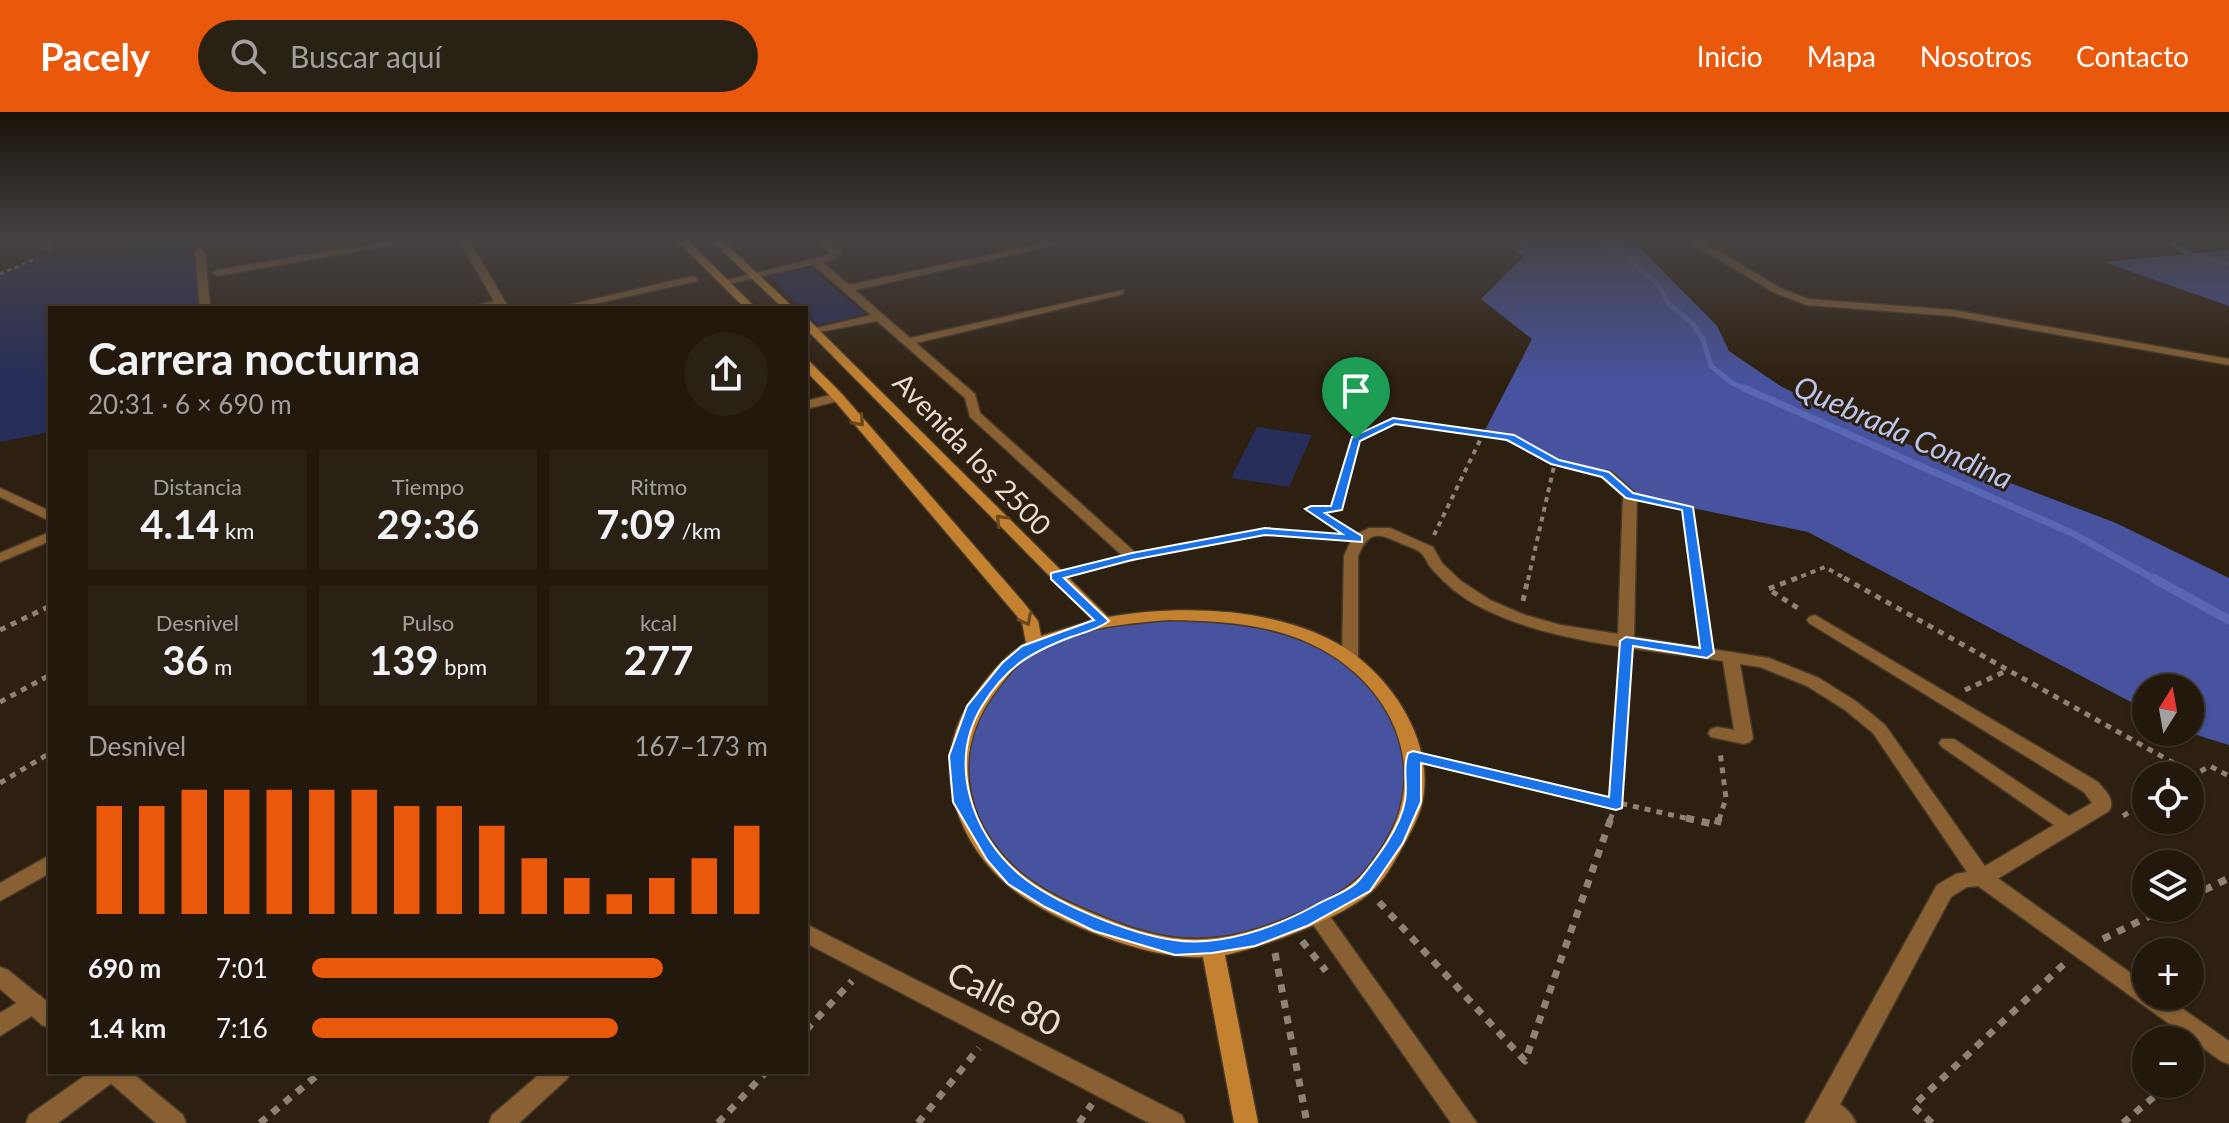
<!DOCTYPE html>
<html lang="es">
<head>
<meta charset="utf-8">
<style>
  :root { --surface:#22180c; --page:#2a2115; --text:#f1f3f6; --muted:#a2a09d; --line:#3f372d; --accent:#ea580c }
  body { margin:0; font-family:Lato,sans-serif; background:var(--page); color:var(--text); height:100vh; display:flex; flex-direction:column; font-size:30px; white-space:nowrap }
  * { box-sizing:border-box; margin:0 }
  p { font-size:26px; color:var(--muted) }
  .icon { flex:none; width:44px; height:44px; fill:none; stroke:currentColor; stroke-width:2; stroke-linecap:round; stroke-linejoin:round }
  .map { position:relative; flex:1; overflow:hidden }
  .side { position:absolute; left:48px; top:194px; width:760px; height:768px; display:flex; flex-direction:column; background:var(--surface); border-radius:0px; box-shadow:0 2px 6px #0004,0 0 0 2px var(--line) }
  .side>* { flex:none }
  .needle { width:52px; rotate:11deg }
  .buttons { position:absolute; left:2132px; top:562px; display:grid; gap:16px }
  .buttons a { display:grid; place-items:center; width:72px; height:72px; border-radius:50%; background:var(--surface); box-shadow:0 2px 6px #0004,0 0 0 2px var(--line); font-size:40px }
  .pin { position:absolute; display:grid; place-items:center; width:68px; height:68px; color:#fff; margin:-82px -34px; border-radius:50% 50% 50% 0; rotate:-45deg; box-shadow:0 0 8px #0007 }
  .pin .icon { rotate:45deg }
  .round { display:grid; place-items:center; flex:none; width:84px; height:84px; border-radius:42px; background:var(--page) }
  .overview { display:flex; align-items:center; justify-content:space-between; height:136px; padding:0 40px }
  h1 { font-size:44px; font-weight:700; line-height:60px }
  .metrics { display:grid; grid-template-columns:repeat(3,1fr); gap:12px; height:136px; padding:8px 40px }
  .metrics div { display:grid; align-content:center; border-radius:0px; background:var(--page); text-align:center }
  .metrics b { font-size:40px; font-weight:700 }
  .metrics small { font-size:22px; font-weight:400 }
  .metrics p { font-size:22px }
  .chart { height:224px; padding:16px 40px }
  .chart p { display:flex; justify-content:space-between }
  .chart svg { width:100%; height:144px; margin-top:8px; stroke:var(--accent); stroke-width:6 }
  ul { padding:0 40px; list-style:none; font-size:26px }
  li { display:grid; grid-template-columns:128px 96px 1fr; align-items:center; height:60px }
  li i { height:20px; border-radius:10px; background:var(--accent) }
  header { display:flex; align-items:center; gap:48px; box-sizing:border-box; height:112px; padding:0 40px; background:var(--accent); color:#fff }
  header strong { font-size:38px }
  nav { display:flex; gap:44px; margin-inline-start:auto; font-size:28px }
  .search { width:560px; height:72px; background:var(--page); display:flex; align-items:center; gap:20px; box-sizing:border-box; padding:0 28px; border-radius:44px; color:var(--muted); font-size:30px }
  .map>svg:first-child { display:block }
  .green { fill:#272e59 }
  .forest { fill:#47539f }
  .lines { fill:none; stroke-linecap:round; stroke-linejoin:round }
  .stream-far2 { stroke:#5966b4; stroke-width:5 }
  .stream-far1 { stroke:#5966b4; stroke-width:7 }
  .stream { stroke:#5966b4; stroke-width:9 }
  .service-casing { stroke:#483a2b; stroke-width:3 }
  .minor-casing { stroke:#483a2b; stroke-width:3 }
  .tertiary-casing { stroke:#483a2b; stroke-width:3 }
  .secondary-casing { stroke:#483a2b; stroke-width:3 }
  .path-far3 { stroke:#8e8275; stroke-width:3; stroke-dasharray:4 4; stroke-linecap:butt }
  .path-far2 { stroke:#8e8275; stroke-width:4; stroke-dasharray:5 5; stroke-linecap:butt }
  .path-far1 { stroke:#8e8275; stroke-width:5; stroke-dasharray:6 6; stroke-linecap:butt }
  .path { stroke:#8e8275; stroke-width:7; stroke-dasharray:8 8; stroke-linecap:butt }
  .service { fill:#896032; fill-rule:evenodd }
  .minor { fill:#896032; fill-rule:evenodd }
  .tertiary { fill:#896032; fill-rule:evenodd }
  .secondary { fill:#c48231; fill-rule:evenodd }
  .oneway { stroke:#6a471d }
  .route { fill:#1a73e8; stroke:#fff; stroke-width:2; fill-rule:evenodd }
  .labels { text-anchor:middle; stroke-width:6; stroke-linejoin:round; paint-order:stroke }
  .street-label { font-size:28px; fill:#e7ddd3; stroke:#2e2010 }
  .water-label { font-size:30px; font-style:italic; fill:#bbc6f0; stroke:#2e2010 }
  .near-street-label { font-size:34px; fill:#e7ddd3; stroke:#2e2010 }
</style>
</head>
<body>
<header>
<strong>Pacely</strong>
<div class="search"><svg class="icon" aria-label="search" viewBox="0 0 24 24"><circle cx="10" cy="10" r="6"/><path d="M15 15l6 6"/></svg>Buscar aquí</div>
<nav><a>Inicio</a><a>Mapa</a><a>Nosotros</a><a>Contacto</a></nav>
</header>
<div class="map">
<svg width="2229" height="1011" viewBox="0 0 2229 1011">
  <rect width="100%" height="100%" fill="#2e2010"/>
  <g class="green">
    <path d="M170,127H282L196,139L205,196H50V320L0,330V162L37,146L170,133Z"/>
    <path d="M810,156L866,202L818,213L806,201V196H801L769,164Z"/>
    <path d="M1257,315L1312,323L1289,375L1231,366Z"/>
  </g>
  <g class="forest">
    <path d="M1497,127H1622L1641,137L1717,214L1729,239L1782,275L1889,325L2116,411L2229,466V633L2187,620H2190V576H2146V598L1808,420L1630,383L1606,363L1555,350L1484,320L1532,227L1481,187L1524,144Z"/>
    <path d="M2229,138V194L2104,150Z"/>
    <path d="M1169,503L1262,510L1350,545L1404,613L1413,690L1364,774L1317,802L1212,834L1100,814L1014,767L961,690L964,619L1027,537L1103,509Z"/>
  </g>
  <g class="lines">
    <g class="stream-far2">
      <path d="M1604,127L1657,171L1669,192L1692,211L1703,227L1711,254L1732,271L1748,278"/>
      <path d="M2164,127L2191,143L2229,152"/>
    </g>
    <path class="stream-far1" d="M1744,276L2074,422L2156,468"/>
    <path class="stream" d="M2153,466L2229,508"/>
    <defs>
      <g id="service">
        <path d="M401,127H426L217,164L212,161L217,158Z"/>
        <path d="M458,127H468L509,196H466L494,189Z"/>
        <path d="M817,127H828L841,141L832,148L724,173L719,170L829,143L830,141Z"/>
        <path d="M693,164L698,167L697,169L576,196H556Z"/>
        <path d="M1815,503L2098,670C2105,679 2116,687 2109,699L1989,772L1982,774L1975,772L1972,766L1975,760L2054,713L1942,635L1939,631L1942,627H1954L2069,704L2092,691L2084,680L1809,511L1807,508L1809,505Z"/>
        <path d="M1827,985C1839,990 1851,999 1856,1011H1826L1815,996L1818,988Z"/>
      </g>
      <g id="minor">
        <path d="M42,127H52L50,138H44Z"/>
        <path d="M1063,127L1079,128L855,178L910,226L1123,178V182L916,231L975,282L980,301L1137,442L1139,445L1132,449L1127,448L970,305L965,286L877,209L814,221L808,218L871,203L811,151V147H819L849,173Z"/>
        <path d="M1685,127H1698L1780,176L1808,187L1953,198L2229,247V253L1953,204L1807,193L1773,180Z"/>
        <path d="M200,137L205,140L210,196H200L195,140Z"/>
        <path d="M838,281L844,285L842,288L806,297V289Z"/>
        <path d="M1606,359L1611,360L1637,383L1634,525L1769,546L1819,566L1857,590L1885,613L1989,760L2146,872V884H2164L2229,929V952L2221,949L1978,774L1967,775L1951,785L1830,1011H1805L1937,773L1956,762L1967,760L1873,621L1845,598L1807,574L1760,555L1740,552L1753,626L1750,630L1744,632L1711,625L1708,621L1711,617L1717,615L1734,618L1723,549C1646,537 1549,531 1480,495C1462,486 1445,472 1432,457C1428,453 1426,446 1422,442C1418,437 1407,434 1400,431C1378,421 1369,418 1358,444V545L1350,550L1342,545L1344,444L1353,424L1369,416H1390L1433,435L1442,451L1461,469L1490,488L1525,503L1561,513L1618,522L1623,384L1599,363Z"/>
        <path d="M0,376L50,399V409L0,385Z"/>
        <path d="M50,420V429L0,450V441Z"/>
        <path d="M50,743V761L0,789V771Z"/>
        <path d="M1317,794L1324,796L1477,1011H1451L1310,808L1306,802L1310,796Z"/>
        <path d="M806,812L1182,1003L1185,1011H1149L806,831Z"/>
        <path d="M33,881L41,884L44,891L41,898L0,924V901Z"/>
        <path d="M90,960H121L117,967L58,1011H26L29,1003Z"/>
        <path d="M542,960H571L567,967L519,1011H489L492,1003Z"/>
      </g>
      <g id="tertiary">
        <path d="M0,855L8,858L50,892V916L42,913L0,877Z"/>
        <path d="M102,960H131L183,1003L186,1011H156L106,967Z"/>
      </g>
      <g id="secondary">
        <path d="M675,127H686L756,196H745Z"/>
        <path d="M710,127H721L794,196H783Z"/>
        <path d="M806,208L810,209L1108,505C1183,492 1286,495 1351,540C1397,573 1435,634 1422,692C1418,708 1409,723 1402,736C1393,752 1383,770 1370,781C1337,808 1266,834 1225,843L1258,1011H1234L1203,845C1149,849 1041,806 1002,768C952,721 930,646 972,587C987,566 1003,544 1026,531L1022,510L834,288L806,259V248L810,250L842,282L1024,491L1038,509L1041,524L1093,508L806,217ZM1169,508C1217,509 1266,511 1311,532C1389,568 1432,654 1385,731C1376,744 1368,759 1355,769C1328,793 1259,820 1223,825C1180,832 1140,821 1100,804C1071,792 1039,778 1016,757C962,707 951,637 997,578C1006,566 1016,552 1030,543C1070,516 1122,512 1169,508Z"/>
      </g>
    </defs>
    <use href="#service" class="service-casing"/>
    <use href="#minor" class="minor-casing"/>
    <use href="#tertiary" class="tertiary-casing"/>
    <use href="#secondary" class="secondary-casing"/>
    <path class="path-far3" d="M0,162L37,146"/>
    <g class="path-far2">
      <path d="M1650,387L1687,395L1697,468"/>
      <path d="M1343,418L1311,397L1336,398L1356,327L1393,309L1484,320L1510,325L1555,350L1591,359"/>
      <path d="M1434,423L1484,320"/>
      <path d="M1149,441L1265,420L1341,426"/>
      <path d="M1079,458L1112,450"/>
      <path d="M1528,468L1555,350"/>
      <path d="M1792,468L1825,455L1848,468"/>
    </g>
    <g class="path-far1">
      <path d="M1697,466L1705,526"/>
      <path d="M1797,466L1768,477L1801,498"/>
      <path d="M1844,466L2195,663"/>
      <path d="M1523,489L1528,466"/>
      <path d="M0,518L50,494"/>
      <path d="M1965,578L2006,559"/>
      <path d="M0,590L50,563"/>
      <path d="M1434,649L1694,708"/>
      <path d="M2190,665L2210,654L2229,664"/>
      <path d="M0,671L50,641"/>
      <path d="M2123,704L2146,690"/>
      <path d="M1610,708L1616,692L1625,546"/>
      <path d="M1719,708L1726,686L1720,639"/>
    </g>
    <g class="path">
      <path d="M1686,706L1717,713L1719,706"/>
      <path d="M2190,785L2229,766"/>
      <path d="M1379,790L1525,949L1611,706"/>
      <path d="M2103,827L2166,796"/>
      <path d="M1302,829L1326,859"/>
      <path d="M1275,841L1307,1011"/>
      <path d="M806,918L852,869"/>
      <path d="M260,1011L321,960"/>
      <path d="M718,1011L766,960"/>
      <path d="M918,1011L979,936"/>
      <path d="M1079,1011L1092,992"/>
      <path d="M1932,1011L1913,994L2064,852"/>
      <path d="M2123,1011L2169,972"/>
    </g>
    <use href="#service" class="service"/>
    <use href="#minor" class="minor"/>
    <use href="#tertiary" class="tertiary"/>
    <use href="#secondary" class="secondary"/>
  </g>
  <defs><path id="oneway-chevron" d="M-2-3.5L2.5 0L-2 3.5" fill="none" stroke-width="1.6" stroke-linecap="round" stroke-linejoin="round" transform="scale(2)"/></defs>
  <g class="oneway">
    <use href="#oneway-chevron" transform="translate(859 309) rotate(49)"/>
    <use href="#oneway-chevron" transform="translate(1001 408) rotate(-134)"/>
    <use href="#oneway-chevron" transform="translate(1026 508) rotate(62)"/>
  </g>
  <linearGradient id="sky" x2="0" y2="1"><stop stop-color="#191209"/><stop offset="0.47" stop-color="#464242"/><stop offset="1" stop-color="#464242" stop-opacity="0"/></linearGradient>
  <rect width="2229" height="269" fill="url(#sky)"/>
  <path class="route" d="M1393,306L1514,323L1559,348L1609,360L1633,381L1693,395L1714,541L1707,546L1633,534L1622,696L1616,698L1421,651V690L1403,731L1370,779L1307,814L1255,834L1212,841L1175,843L1094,819L1045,795L1008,772L987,748L953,690L949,644L967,594L1002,551L1022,534L1094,508L1051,467V461L1132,441L1265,416L1342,422L1305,397L1311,394H1331L1352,325ZM1395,312L1507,328L1551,352L1602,365L1626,386L1682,398L1700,536L1626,525L1620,529L1609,685L1413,639L1408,641C1402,655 1408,673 1405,688C1401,715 1377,746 1360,767C1350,779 1328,786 1314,794C1274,816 1220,835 1174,828C1130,822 1053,791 1019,762C971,721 948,650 982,594C1006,555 1029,541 1071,525C1083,521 1099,517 1109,509L1064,466L1132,448L1265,423L1362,430V424L1325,401L1342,398L1360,329Z"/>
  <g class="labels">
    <g class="street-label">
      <text transform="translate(972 342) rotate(46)" y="10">Avenida los 2500</text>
    </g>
    <g class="water-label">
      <text transform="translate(1903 321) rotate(24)" y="10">Quebrada Condina</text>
    </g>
    <g class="near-street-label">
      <text transform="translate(1004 887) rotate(27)" y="12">Calle 80</text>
    </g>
  </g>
</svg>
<div class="buttons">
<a><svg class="needle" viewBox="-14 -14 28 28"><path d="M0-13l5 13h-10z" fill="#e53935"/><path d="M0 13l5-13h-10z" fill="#a2a09d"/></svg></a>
<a><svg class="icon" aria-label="locate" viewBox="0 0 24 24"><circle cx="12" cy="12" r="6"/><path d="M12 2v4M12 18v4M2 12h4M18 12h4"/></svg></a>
<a><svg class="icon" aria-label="layers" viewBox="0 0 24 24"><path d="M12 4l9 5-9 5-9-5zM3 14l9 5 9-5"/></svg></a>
<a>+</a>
<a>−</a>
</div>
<div class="pin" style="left:1356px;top:327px;background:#1e9e55"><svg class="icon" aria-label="arrive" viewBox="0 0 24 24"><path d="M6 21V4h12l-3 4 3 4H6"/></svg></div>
<section class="side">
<div class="overview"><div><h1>Carrera nocturna</h1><p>20:31 · 6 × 690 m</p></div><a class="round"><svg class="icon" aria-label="share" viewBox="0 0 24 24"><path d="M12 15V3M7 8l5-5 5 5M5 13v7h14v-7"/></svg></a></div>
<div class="metrics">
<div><p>Distancia</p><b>4.14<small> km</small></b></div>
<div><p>Tiempo</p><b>29:36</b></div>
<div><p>Ritmo</p><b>7:09<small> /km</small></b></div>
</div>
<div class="metrics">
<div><p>Desnivel</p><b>36<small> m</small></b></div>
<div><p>Pulso</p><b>139<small> bpm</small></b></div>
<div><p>kcal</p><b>277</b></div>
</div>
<div class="chart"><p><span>Desnivel</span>167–173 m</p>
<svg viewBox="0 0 160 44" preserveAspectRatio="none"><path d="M5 44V11M15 44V11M25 44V6M35 44V6M45 44V6M55 44V6M65 44V6M75 44V11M85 44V11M95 44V17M105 44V27M115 44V33M125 44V38M135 44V33M145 44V27M155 44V17"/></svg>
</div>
<ul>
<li><b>690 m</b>7:01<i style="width:77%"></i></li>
<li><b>1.4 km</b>7:16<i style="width:67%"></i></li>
</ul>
</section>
</div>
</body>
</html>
